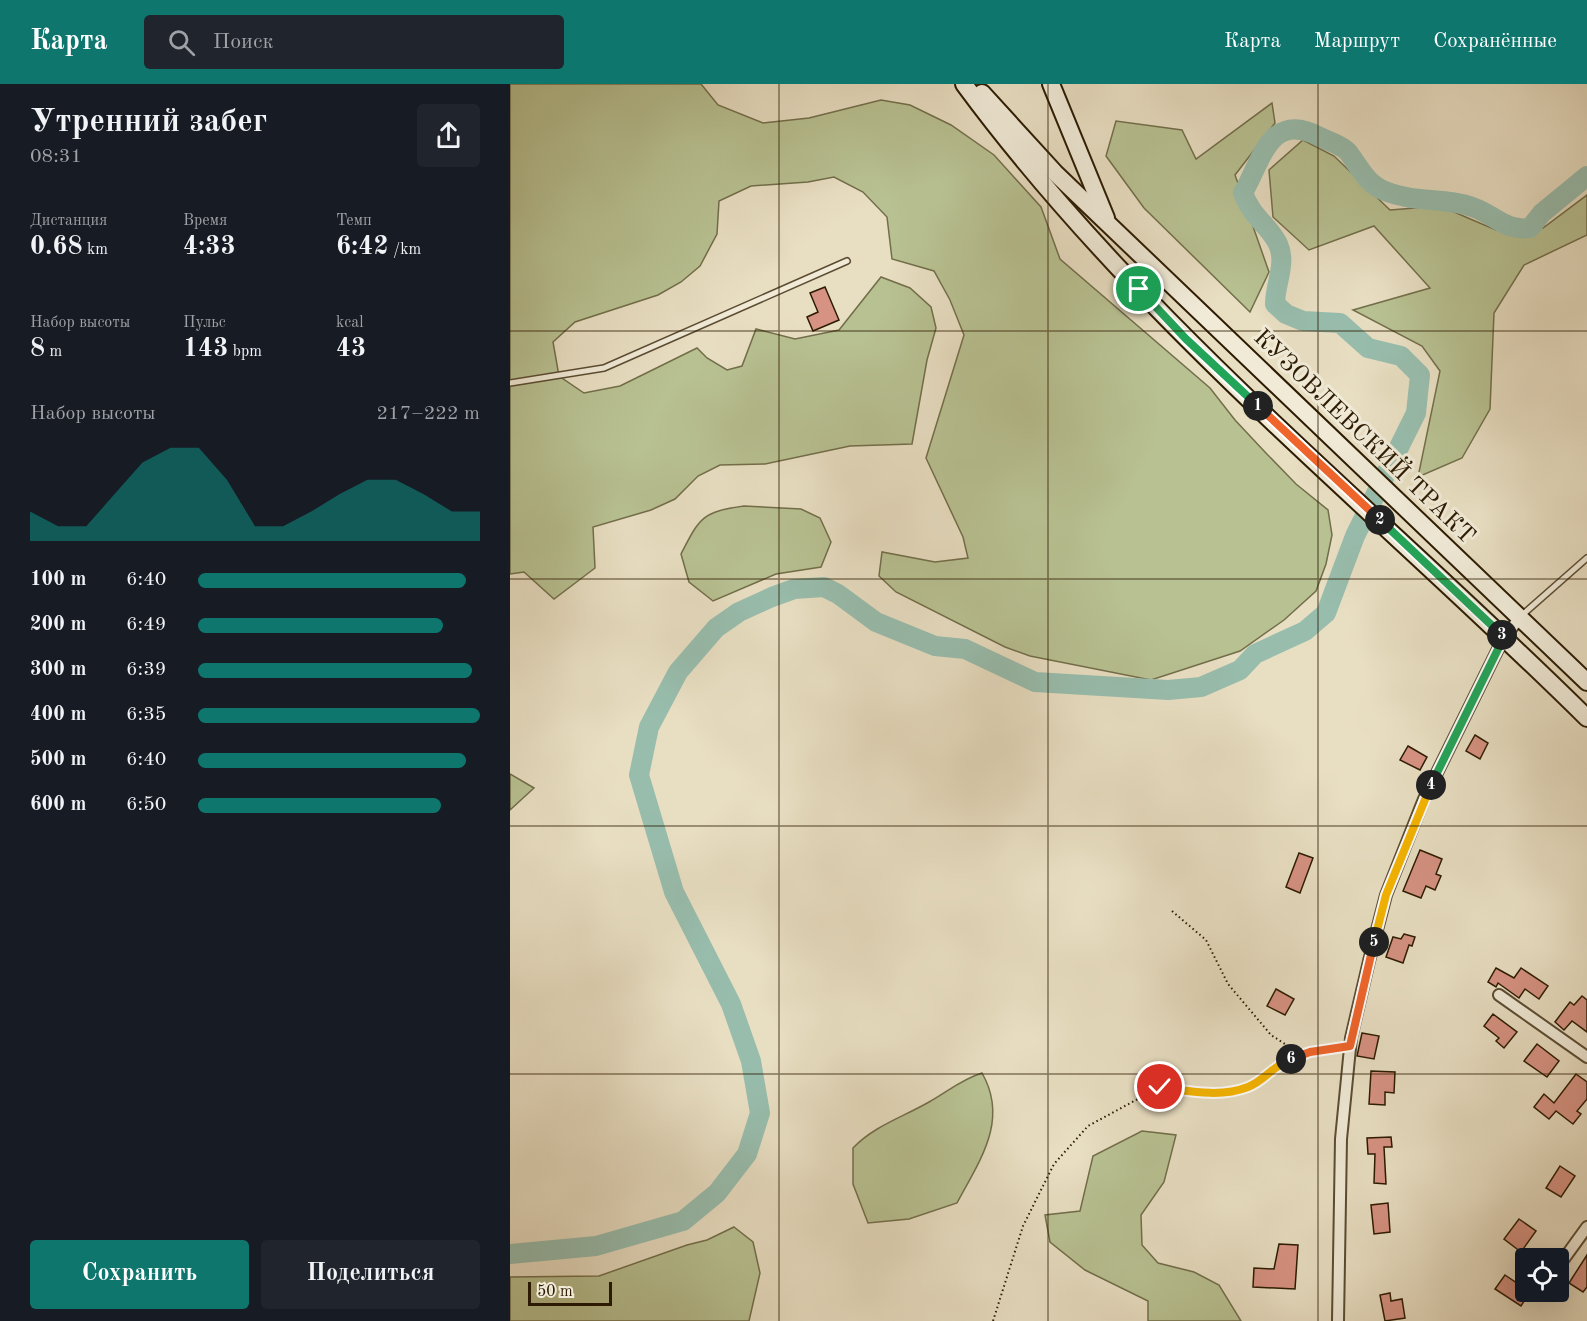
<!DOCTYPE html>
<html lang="ru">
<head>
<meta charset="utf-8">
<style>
  :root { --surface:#171b24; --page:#20242c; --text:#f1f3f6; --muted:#9ea1a6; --accent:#0f766e }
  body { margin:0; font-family:"Old Standard TT",serif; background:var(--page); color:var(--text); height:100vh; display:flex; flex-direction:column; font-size:22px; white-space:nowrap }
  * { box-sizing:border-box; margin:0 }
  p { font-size:20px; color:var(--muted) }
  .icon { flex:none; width:33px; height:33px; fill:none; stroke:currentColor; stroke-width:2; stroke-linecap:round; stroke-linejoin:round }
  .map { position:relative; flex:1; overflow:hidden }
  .sheet { display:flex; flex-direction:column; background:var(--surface); width:510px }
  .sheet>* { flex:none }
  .controls { position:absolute; left:1005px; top:1164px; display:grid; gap:12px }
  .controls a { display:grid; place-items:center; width:54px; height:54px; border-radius:6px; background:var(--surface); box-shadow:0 6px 24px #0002; font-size:30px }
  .scale { position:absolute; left:18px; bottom:15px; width:84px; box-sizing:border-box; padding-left:6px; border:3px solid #2c1b02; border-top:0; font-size:16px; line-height:21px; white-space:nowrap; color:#2c1b02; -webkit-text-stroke:4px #f0ead7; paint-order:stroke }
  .pin { position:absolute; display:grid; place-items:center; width:51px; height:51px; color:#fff; margin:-26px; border:3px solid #fff; border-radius:50%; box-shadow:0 2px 6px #0007 }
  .km { position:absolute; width:30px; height:30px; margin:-15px; border-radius:50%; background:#222; color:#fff; font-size:16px; line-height:30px; text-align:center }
  .round { display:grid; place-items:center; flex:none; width:63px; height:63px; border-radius:6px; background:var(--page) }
  .headline { display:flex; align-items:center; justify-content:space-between; height:102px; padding:0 30px }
  h1 { font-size:33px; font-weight:700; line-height:45px }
  .metrics { display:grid; grid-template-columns:repeat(3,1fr); gap:9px; height:102px; padding:6px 30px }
  .metrics div { display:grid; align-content:center }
  .metrics b { font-size:26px; font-weight:700 }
  .metrics small { font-size:16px; font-weight:400 }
  .metrics p { font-size:16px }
  .chart { height:168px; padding:12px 30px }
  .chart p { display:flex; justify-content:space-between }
  .chart svg { width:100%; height:108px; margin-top:6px; fill:var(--accent); opacity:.7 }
  .primary-button { display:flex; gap:12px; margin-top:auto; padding:12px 30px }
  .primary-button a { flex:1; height:69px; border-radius:6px; background:var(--accent); color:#fff; font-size:24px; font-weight:700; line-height:69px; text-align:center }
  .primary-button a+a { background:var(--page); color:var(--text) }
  ul { padding:0 30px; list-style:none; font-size:20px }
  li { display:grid; grid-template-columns:96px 72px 1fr; align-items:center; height:45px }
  li i { height:15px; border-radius:8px; background:var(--accent) }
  header { display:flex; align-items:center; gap:36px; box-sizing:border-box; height:84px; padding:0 30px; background:var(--accent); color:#fff }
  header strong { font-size:28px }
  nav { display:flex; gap:33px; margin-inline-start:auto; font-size:21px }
  .search { width:420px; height:54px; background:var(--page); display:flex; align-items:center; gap:15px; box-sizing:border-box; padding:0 21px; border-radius:6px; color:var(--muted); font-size:22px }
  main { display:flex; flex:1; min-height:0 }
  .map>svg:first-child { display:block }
  .green { fill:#b8c192; stroke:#726e4a; stroke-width:1.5 }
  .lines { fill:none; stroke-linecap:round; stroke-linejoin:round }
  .river { stroke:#98bdad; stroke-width:20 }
  .building { fill:#d69282; stroke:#2c1b02; stroke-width:1.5 }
  .service-casing { stroke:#5b4c32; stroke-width:8 }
  .minor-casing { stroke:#5b4c32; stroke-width:14 }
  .secondary-casing { stroke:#2c1b02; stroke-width:20 }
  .path { stroke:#2c1b02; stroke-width:2; stroke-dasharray:1.5 3; stroke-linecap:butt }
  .service { stroke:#f0ead7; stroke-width:5 }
  .minor { stroke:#f0ead7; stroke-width:10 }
  .secondary { stroke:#f0ead7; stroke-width:16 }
  .split-1-casing { stroke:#fff; stroke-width:12 }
  .split-2-casing { stroke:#fff; stroke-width:12 }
  .split-3-casing { stroke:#fff; stroke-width:12 }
  .split-4-casing { stroke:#fff; stroke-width:12 }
  .split-5-casing { stroke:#fff; stroke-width:12 }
  .split-6-casing { stroke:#fff; stroke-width:12 }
  .split-7-casing { stroke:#fff; stroke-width:12 }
  .split-1 { stroke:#22a559; stroke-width:8 }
  .split-2 { stroke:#f0652b; stroke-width:8 }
  .split-3 { stroke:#22a559; stroke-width:8 }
  .split-4 { stroke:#22a559; stroke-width:8 }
  .split-5 { stroke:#f5b400; stroke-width:8 }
  .split-6 { stroke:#f0652b; stroke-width:8 }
  .split-7 { stroke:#f5b400; stroke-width:8 }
  .grid { fill:none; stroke:#2c1b02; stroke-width:1.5; stroke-opacity:0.55 }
  .labels { text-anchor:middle; stroke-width:6; stroke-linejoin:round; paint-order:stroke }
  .street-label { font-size:24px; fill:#2c1b02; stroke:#f0ead7 }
</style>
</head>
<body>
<header>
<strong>Карта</strong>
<div class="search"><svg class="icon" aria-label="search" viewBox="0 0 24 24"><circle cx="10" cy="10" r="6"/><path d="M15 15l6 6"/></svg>Поиск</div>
<nav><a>Карта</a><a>Маршрут</a><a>Сохранённые</a></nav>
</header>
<main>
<section class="sheet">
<div class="headline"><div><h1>Утренний забег</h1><p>08:31</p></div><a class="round"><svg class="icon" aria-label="share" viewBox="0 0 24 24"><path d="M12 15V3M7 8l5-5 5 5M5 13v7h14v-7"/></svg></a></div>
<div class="metrics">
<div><p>Дистанция</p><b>0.68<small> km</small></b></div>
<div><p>Время</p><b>4:33</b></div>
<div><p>Темп</p><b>6:42<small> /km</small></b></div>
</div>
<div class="metrics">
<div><p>Набор высоты</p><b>8<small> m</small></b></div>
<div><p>Пульс</p><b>143<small> bpm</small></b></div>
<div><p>kcal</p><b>43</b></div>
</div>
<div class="chart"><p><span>Набор высоты</span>217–222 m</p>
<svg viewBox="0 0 160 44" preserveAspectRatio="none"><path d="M0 44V32L10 38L20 38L30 25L40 12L50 6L60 6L70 19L80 38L90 38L100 32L110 25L120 19L130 19L140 25L150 32L160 32V44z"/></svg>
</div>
<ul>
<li><b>100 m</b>6:40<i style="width:95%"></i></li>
<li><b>200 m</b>6:49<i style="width:87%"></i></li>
<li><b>300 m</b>6:39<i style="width:97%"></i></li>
<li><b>400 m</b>6:35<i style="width:100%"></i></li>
<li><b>500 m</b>6:40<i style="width:95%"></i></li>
<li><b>600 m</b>6:50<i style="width:86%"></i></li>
</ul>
<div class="primary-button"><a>Сохранить</a><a>Поделиться</a></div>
</section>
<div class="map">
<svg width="1077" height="1237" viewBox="0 0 1077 1237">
  <rect width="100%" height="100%" fill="#e8dec2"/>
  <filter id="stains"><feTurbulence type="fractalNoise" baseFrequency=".00333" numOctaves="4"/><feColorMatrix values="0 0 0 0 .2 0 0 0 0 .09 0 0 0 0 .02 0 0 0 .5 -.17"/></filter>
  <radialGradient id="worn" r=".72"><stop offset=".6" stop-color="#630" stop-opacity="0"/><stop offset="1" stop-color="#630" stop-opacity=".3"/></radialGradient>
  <g class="green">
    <path d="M0,0H191L208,21L253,39L299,34L371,16L400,21L441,41L484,71L531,123L550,175L700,304L725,336L754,367L786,400L818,426L822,451L816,480L806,507L774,536L730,567L641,596L520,572L495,563L386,508L369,492L372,468L425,478L458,474L453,453L416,374L454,251L440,216L424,187L382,175L377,133L353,108L324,93L298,98L241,102L209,117L207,150L190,182L171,198L148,211L65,238L43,258L49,292L74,309L110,302L187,264L197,274L217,286L232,282L246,245L285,255L329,246L371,193L400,204L421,223L426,244L417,276L402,360L340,362L255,380L210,381L188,392L165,415L141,426L83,443L85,484L44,515L14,488L0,490Z"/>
    <path d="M762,19L765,39L725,91L759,188L740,228L634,124L596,72L606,37L672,46L686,75Z"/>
    <path d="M793,56L824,72L880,126L930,122L986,146L1033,144L1077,111V151L1014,181L984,229L980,325L952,374L908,393L930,287L912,262L843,226L920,204L864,142L799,166L763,133L759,86Z"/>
    <path d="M234,422L291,425L310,434L321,458L311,483L266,490L203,517L179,498L171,470C190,433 192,428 234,422Z"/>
    <path d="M0,690L24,704L0,726Z"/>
    <path d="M472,989C499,1036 470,1076 447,1119L399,1135L358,1139L343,1100V1064C364,1042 393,1033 419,1018C437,1008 452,995 472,989Z"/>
    <path d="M632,1047L666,1051L654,1098L631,1131L632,1161L648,1179L684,1188L709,1201L731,1237H638V1217L575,1186L540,1158L535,1131L570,1127L583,1072Z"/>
    <path d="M224,1143L243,1158L250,1189L239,1237H0V1193L89,1192L177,1161L197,1156Z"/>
  </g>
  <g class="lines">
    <path class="river" d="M0,1170L86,1162L173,1137L207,1109L237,1070L250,1029L241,977L221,920L164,808L129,691L139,643L168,588L206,544L229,528L262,513L284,505L314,503L328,510L366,538L425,562L455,565L525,598L658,606L691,603L730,586L745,570L795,547L816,529L845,452L906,329L910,291L891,272L858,264L830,239L793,237L776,230L765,220C765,200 777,179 768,160C759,141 742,134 733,109C752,76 760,26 810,53C818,57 832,61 838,68C850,84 856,99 875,107C904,119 937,113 965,124C986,132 995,147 1020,144L1032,129L1077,92"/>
  </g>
  <g class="building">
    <path d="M315,203L329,236L303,247L297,233L308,228L300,209Z"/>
    <path d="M965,651L978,659L970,675L956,667Z"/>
    <path d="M898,662L917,673L910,686L890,676Z"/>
    <path d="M910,766L932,775L926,790L931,792L925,806L916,802L911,814L893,807Z"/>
    <path d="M789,769L803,774L790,809L776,803Z"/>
    <path d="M894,850L905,853L902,862L899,861L893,879L876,873L883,853L891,855Z"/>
    <path d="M986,884L1004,894L1011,884L1038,902L1029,915L1015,905L1009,914L988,899L986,903L978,898Z"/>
    <path d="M766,905L784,915L775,931L757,922Z"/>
    <path d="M1072,912L1077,916V948L1062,937L1054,946L1045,938L1060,918L1064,921Z"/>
    <path d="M983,930L1007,948L994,964L986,957L989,954L974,942Z"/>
    <path d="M852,949L869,952L864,975L847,972Z"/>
    <path d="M1027,960L1049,977L1037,993L1014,977Z"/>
    <path d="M861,987L885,988L884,1009L875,1008V1021L859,1020Z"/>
    <path d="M1066,990L1077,998V1015L1067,1027L1071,1030L1063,1040L1046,1027L1039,1035L1024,1023L1034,1010L1044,1019Z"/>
    <path d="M881,1053L882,1063H874L876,1100L864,1099L865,1070H858L857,1054Z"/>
    <path d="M1050,1082L1065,1092L1051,1113L1036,1104Z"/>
    <path d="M878,1119L880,1148L864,1150L861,1121Z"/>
    <path d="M1009,1135L1026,1147L1011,1168L994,1155Z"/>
    <path d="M769,1160L788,1161L785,1205L743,1203L744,1184L764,1185Z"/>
    <path d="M1077,1171V1203L1073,1208L1059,1199Z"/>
    <path d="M995,1191L1020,1208L1011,1222L985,1205Z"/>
    <path d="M880,1209L881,1217L892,1215L895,1234L875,1237L870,1211Z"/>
  </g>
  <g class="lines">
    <defs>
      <g id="service">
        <path d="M0,299L94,284L337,177"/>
        <path d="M1011,532L1077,474"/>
      </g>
      <g id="minor">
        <path d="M989,911L1077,973"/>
        <path d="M1048,1183L1077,1143"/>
        <path d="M828,1237L831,1055L841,954L859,877L876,811L914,715L994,553L1010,534"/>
      </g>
      <g id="secondary">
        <path d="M454,0C630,239 867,426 1077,634"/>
        <path d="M541,0L596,134"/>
        <path d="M472,9L545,89L1077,598"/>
      </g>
    </defs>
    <use href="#service" class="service-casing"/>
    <use href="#minor" class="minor-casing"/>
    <use href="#secondary" class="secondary-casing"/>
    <g class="path">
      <path d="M662,827L696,856L718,900L761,951L778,962L800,968"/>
      <path d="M483,1237L513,1142L544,1080L578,1042L650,1003L697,1010L739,1003L771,978L800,968L828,964"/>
    </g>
    <use href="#service" class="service"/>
    <use href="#minor" class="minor"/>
    <use href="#secondary" class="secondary"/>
  </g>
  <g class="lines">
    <defs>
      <path id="split-1" d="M629,205L676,255L748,322"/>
      <path id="split-2" d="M748,322L870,436"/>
      <path id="split-3" d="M870,436L992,551"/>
      <path id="split-4" d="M921,701L994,553L992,551"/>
      <path id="split-5" d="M864,858L876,811L921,701"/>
      <path id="split-6" d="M781,975L800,968L840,962L864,858"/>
      <path id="split-7" d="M650,1003C679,1007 710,1014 738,1003C754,997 764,981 781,975"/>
    </defs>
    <use href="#split-1" class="split-1-casing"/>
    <use href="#split-2" class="split-2-casing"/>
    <use href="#split-3" class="split-3-casing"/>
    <use href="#split-4" class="split-4-casing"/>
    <use href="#split-5" class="split-5-casing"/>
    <use href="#split-6" class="split-6-casing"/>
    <use href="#split-7" class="split-7-casing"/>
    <use href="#split-1" class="split-1"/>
    <use href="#split-2" class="split-2"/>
    <use href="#split-3" class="split-3"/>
    <use href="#split-4" class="split-4"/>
    <use href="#split-5" class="split-5"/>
    <use href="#split-6" class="split-6"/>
    <use href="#split-7" class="split-7"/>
  </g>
  <path class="grid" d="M269,0V1237M538,0V1237M808,0V1237M0,247H1077M0,495H1077M0,742H1077M0,990H1077"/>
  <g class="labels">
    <g class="street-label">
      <text transform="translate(855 352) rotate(44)" y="8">КУЗОВЛЕВСКИЙ ТРАКТ</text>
    </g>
  </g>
  <rect width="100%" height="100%" filter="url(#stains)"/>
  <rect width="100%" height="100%" fill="url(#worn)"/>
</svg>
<div class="controls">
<a><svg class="icon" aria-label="locate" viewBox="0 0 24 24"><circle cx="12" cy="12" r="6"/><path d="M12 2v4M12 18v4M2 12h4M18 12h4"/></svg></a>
</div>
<div class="scale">50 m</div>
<div class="pin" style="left:629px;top:205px;background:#1e9e55"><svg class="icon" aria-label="arrive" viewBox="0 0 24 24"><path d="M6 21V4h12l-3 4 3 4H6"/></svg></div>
<div class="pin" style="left:650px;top:1003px;background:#d93025"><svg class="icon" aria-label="check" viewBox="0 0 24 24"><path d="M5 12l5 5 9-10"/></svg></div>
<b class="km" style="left:748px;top:322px">1</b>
<b class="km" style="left:870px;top:436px">2</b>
<b class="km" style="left:992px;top:551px">3</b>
<b class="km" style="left:921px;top:701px">4</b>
<b class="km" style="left:864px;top:858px">5</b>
<b class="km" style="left:781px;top:975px">6</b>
</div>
</main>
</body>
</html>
